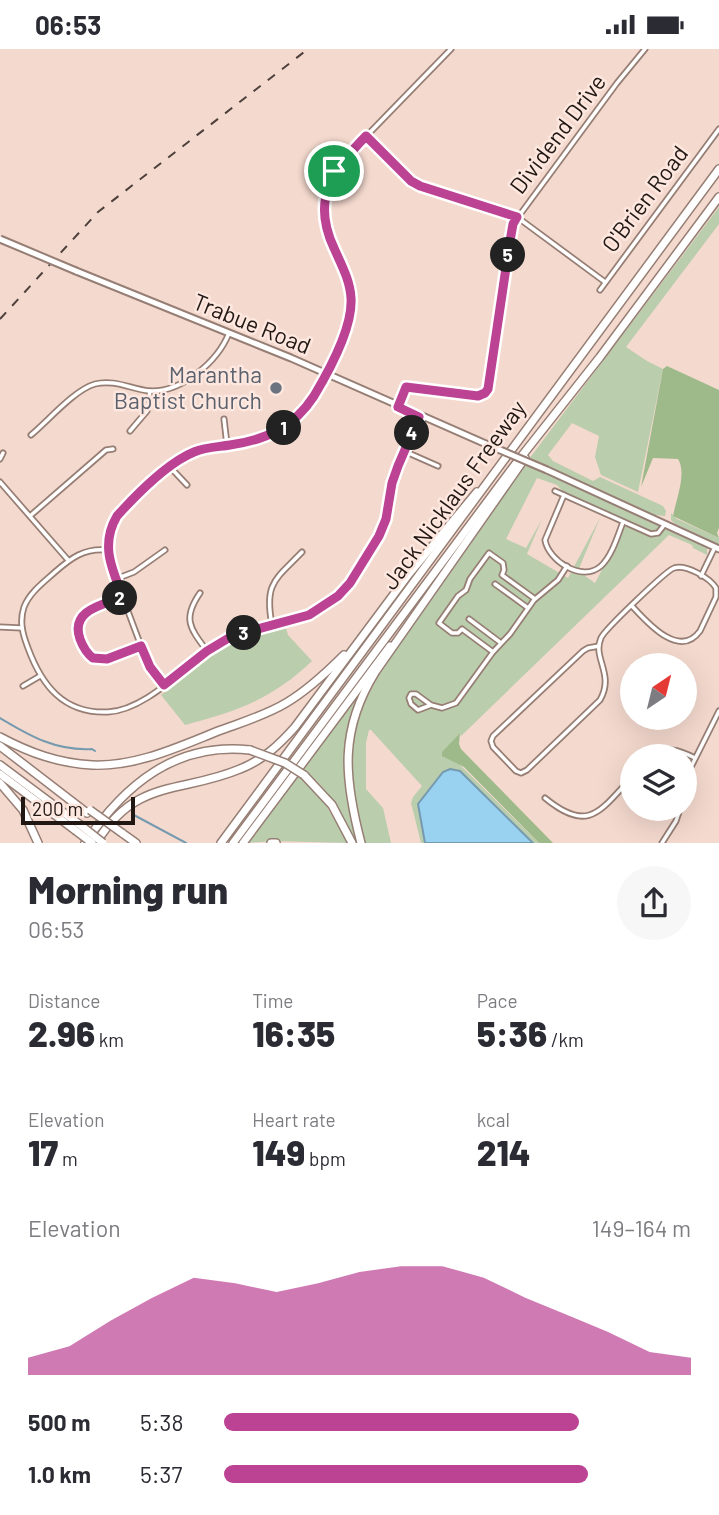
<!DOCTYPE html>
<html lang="en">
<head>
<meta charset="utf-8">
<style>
  :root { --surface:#fff; --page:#f7f7f7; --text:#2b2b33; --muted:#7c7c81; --accent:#bc4294 }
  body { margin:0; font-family:Barlow,sans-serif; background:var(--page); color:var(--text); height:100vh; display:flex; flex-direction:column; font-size:26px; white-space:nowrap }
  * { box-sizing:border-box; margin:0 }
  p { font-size:23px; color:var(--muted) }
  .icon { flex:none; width:38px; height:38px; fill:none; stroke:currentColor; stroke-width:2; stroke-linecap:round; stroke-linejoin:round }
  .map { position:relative; height:794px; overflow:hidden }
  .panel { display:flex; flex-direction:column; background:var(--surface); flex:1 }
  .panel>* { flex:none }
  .needle { width:46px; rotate:35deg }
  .fabs { position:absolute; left:620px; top:604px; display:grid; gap:14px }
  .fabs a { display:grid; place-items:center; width:77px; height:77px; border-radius:50%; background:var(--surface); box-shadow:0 7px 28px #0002; font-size:35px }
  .scale { position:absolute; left:21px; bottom:18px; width:114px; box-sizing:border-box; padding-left:7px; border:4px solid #211814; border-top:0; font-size:19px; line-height:24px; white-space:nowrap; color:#211814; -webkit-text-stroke:5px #fde7df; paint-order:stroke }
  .pin { position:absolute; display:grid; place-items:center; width:60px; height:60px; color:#fff; margin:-30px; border:4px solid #fff; border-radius:50%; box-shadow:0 2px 7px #0007 }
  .km { position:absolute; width:35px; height:35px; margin:-18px; border-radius:50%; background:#222; color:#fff; font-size:19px; line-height:35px; text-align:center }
  .round { display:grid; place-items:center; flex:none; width:74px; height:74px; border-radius:37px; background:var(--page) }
  .overview { display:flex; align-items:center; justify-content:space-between; height:119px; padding:0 28px }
  h1 { font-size:38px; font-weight:800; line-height:52px }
  .stats { display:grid; grid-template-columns:repeat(3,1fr); gap:10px; height:119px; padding:7px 28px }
  .stats div { display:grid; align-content:center }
  .stats b { font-size:35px; font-weight:800 }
  .stats small { font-size:19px; font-weight:400 }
  .stats p { font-size:19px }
  .chart { height:196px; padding:14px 28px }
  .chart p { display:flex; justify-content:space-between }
  .chart svg { width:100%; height:126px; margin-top:7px; fill:var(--accent); opacity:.7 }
  ul { padding:0 28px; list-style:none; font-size:23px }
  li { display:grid; grid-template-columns:112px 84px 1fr; align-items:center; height:52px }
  li i { height:18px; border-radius:9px; background:var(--accent) }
  .status { display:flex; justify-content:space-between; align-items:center; height:49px; padding:0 35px; background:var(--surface); direction:ltr }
  .status svg { height:19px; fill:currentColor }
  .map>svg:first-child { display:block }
  .green { fill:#bacdac }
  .forest { fill:#9fba8a }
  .water { fill:#99d1f1; stroke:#759aaf; stroke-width:2 }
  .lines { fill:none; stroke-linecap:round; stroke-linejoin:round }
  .stream { stroke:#759aaf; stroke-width:2 }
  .minor-casing { stroke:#967e74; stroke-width:7 }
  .secondary-casing { stroke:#967e74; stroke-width:9 }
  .motorway-casing { stroke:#967e74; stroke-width:10 }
  .minor { stroke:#fff; stroke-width:3.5 }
  .secondary { stroke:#fff; stroke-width:5 }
  .motorway { stroke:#fff; stroke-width:7 }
  .rail { stroke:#4d403b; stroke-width:2; stroke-dasharray:9 9; stroke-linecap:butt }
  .secondary-bridge-casing { stroke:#967e74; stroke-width:9; stroke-linecap:butt }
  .motorway-bridge-casing { stroke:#967e74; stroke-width:10; stroke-linecap:butt }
  .secondary-bridge { stroke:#fff; stroke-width:5 }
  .motorway-bridge { stroke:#fff; stroke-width:7 }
  .route-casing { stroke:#fff; stroke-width:14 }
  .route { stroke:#bc4294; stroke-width:9 }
  .worship-dot { fill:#6b7280; stroke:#fde7df; stroke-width:2.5 }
  .labels { text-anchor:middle; stroke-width:5; stroke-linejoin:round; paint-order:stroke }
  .street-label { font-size:23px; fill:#211814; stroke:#fde7df }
  .worship-label { font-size:23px; fill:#5b616d; stroke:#fde7df; text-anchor:end }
</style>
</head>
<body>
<div class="status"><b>06:53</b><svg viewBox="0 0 49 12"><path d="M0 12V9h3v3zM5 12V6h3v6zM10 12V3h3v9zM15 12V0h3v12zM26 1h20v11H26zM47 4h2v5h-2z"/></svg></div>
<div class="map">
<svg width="719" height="794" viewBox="0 0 719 794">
  <rect width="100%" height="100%" fill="#f4d9ce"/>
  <g class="green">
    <path d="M719,158V175L626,298L647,312L663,320L638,443L601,426L595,408L599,387L572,374L548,406L553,412L593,432L600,428L663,457L666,462L665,467L655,466L529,410Z"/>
    <path d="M526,415L660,476L659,481L653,483L564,444L557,436L537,429L506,490L526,499L542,470L527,505L568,529L600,469L578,522L595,534L626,475L657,488L664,481L670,479L707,497V506L693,499L692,496L669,486L461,687L460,685L457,687L459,715L539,794H533L456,720L443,723L418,754L425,794H421L411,754L413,748L422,737L371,681H369L366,694V740L383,759L391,794H365C357,763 349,732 352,699C359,641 403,593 435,546C465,503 496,459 526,415Z"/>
    <path d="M671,464L677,470L719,489V496L674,474L671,471Z"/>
    <path d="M286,579L288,586L312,612C272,650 238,662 185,676L161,646L212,606L236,592Z"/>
    <path d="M364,635C358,656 348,679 346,700C342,732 350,763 357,794H355C342,764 329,740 303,720Z"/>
    <path d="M299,726L322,749L348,794L274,792L246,794Z"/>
  </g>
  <g class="forest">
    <path d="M667,317L719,341V479L717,484L719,489L673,467C676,451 687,424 678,410L653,409L641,438L663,320Z"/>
    <path d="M460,684L459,695L461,700L553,794H539L464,718L442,707V703Z"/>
  </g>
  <path class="water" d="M450,720L460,722L533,794H425L418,755L443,723Z"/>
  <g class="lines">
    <g class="stream">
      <path d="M0,669C30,687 56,702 92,700L95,702"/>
      <path d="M132,765L186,794"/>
    </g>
    <defs>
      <g id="minor">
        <path d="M366,88L411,132L420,137L517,168L605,233"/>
        <path d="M600,241L719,80"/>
        <path d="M399,356L406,338L478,347L485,344L488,340L513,175L617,34L645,0"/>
        <path d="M224,370L227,396"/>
        <path d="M130,382L147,362L150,342"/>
        <path d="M31,386C48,372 74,341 95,335C114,330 131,340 149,342C182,344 218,312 229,284"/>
        <path d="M404,402L438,417"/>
        <path d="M0,410L3,404"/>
        <path d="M170,418L187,436"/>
        <path d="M0,433L68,511"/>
        <path d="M555,442L651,485L658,484L665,475"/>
        <path d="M564,446L545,491C548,511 582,534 601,517C612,507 618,486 623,473"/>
        <path d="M30,467L106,401L113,400"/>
        <path d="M107,501C84,499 71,509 55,523C44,533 30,543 24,558C19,573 23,586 28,599C42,637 64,665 108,663C149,661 192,609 229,589C274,565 313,582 351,532C365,514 381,490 386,468C390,456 390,443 393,431C399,409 410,389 419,368"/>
        <path d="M701,527L715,498"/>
        <path d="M116,530L134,523L165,501"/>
        <path d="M495,535L528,559"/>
        <path d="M200,544C182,570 190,579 207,602"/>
        <path d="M122,548C98,557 69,559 81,592C85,602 89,608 100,611L141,597"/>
        <path d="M469,570L501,594"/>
        <path d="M272,576C264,534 275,531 302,503"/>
        <path d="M0,578L22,579"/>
        <path d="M599,597L588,599L583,602L493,687L491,692L493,698L516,722L521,724L527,721L600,651C615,625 592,609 601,589C604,581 667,521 674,519C686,515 710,529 716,539V548L700,582C679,611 646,572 632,557"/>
        <path d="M493,603L462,580L458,584H452L439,574L458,547L466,541L470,530L489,504L503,514L504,521L502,526L535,550"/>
        <path d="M165,636L144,605L111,517L107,501L111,478L124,459L183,407L205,398L248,394L273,385L285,379L305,359L329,319L347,279L351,262L348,233L330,192L324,171L325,147L331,128L348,106L451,0"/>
        <path d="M23,637L40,627"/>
        <path d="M431,656L416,645H411L409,649L411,655L418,661L431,656L442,659L456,654L493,603L510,585L534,551L558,531L567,517"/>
        <path d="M652,707C668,697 679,701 695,709"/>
        <path d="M684,732L719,662"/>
        <path d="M545,749C589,785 600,762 632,728"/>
        <path d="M662,794L676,772L680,760"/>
      </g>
      <g id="secondary">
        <path d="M76,222L291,309L486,395"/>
        <path d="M547,421L719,500"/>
      </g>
      <g id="motorway">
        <path d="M0,688C30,704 58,714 92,716C137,718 180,697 221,681C243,673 266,666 286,654C308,641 326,624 344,606"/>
        <path d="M0,697L87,764"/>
        <path d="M0,716L79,775"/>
        <path d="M0,725L75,781"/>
        <path d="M304,726L332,756L352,794"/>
        <path d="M0,734L23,761L38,794"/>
        <path d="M122,784L136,794"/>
        <path d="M85,794C125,735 176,693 250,701"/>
        <path d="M96,794C137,728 181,745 240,720C263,711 279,696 295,678L409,525L477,443"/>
        <path d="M221,794L719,120"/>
        <path d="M233,794L517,413L600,308L719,148"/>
        <path d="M243,794L390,597"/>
        <path d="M271,794H276"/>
        <path d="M361,794C344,729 339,681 376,622L525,409"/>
      </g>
    </defs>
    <use href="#minor" class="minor-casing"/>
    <use href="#secondary" class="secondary-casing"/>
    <use href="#motorway" class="motorway-casing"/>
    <use href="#minor" class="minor"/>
    <use href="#secondary" class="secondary"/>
    <use href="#motorway" class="motorway"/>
    <path class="rail" d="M0,270L98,163L308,0"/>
    <defs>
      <g id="secondary-bridge">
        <path d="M0,190L76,222"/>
        <path d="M486,395L547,421"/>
      </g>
      <g id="motorway-bridge">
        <path d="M250,701L285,714L304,726"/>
        <path d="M90,761L122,784"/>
        <path d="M79,775L103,794"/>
        <path d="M75,781L92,794"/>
      </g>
    </defs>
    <use href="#secondary-bridge" class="secondary-bridge-casing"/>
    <use href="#motorway-bridge" class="motorway-bridge-casing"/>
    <use href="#secondary-bridge" class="secondary-bridge"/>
    <use href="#motorway-bridge" class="motorway-bridge"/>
  </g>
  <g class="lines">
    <defs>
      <path id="route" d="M366,87L411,132L420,137L517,168L513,175L510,192L488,340L485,344L478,347L406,338L398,358L419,368L398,417L392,434L386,470L379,487L350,534L338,547L309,566L232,587L207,602L164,636L150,618L141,597L107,610L93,609C86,604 83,598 80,590C70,561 102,556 123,548C112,520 100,496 117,467C136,446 167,414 194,403C206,398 218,398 230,396C266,391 294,378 314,347C329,322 353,279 351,249C350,231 341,215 334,199C311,150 332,122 366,87Z"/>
    </defs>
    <use href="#route" class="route-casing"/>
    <use href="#route" class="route"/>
  </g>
  <circle class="worship-dot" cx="276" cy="339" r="7"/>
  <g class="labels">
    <g class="street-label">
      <text transform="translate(558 85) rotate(-53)" y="8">Dividend Drive</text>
      <text transform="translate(645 150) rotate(-53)" y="8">O'Brien Road</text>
      <text transform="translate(252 275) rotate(22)" y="8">Trabue Road</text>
      <text transform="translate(454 446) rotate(-54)" y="8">Jack Nicklaus Freeway</text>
    </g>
    <g class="worship-label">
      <text x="262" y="334">Marantha<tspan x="262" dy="26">Baptist Church</tspan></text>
    </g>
  </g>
</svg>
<div class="fabs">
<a><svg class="needle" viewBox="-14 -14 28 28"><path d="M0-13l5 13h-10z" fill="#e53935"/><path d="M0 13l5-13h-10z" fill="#7c7c81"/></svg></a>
<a><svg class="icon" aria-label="layers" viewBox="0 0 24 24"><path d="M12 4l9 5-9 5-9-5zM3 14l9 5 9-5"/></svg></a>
</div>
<div class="scale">200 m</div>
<div class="pin" style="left:334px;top:122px;background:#1e9e55"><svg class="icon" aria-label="arrive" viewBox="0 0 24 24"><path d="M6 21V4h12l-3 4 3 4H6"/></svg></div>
<b class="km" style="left:284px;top:379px">1</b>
<b class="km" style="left:120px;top:549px">2</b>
<b class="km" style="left:244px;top:584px">3</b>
<b class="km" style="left:412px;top:384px">4</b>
<b class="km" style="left:508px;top:206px">5</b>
</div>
<section class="panel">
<div class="overview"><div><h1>Morning run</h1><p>06:53</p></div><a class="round"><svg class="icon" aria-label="share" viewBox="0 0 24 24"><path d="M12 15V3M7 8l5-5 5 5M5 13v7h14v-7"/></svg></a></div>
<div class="stats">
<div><p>Distance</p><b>2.96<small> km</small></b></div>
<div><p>Time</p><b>16:35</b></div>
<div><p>Pace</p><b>5:36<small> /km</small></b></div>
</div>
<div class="stats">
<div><p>Elevation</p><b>17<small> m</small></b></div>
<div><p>Heart rate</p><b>149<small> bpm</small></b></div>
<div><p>kcal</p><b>214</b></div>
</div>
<div class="chart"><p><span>Elevation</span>149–164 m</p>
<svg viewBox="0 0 160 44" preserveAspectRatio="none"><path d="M0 44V38L10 34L20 25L30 17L40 10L50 12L60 15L70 12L80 8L90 6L100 6L110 10L120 17L130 23L140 29L150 36L160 38V44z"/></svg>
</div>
<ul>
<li><b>500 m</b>5:38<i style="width:76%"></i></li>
<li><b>1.0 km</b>5:37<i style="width:78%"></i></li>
</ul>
</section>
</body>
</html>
